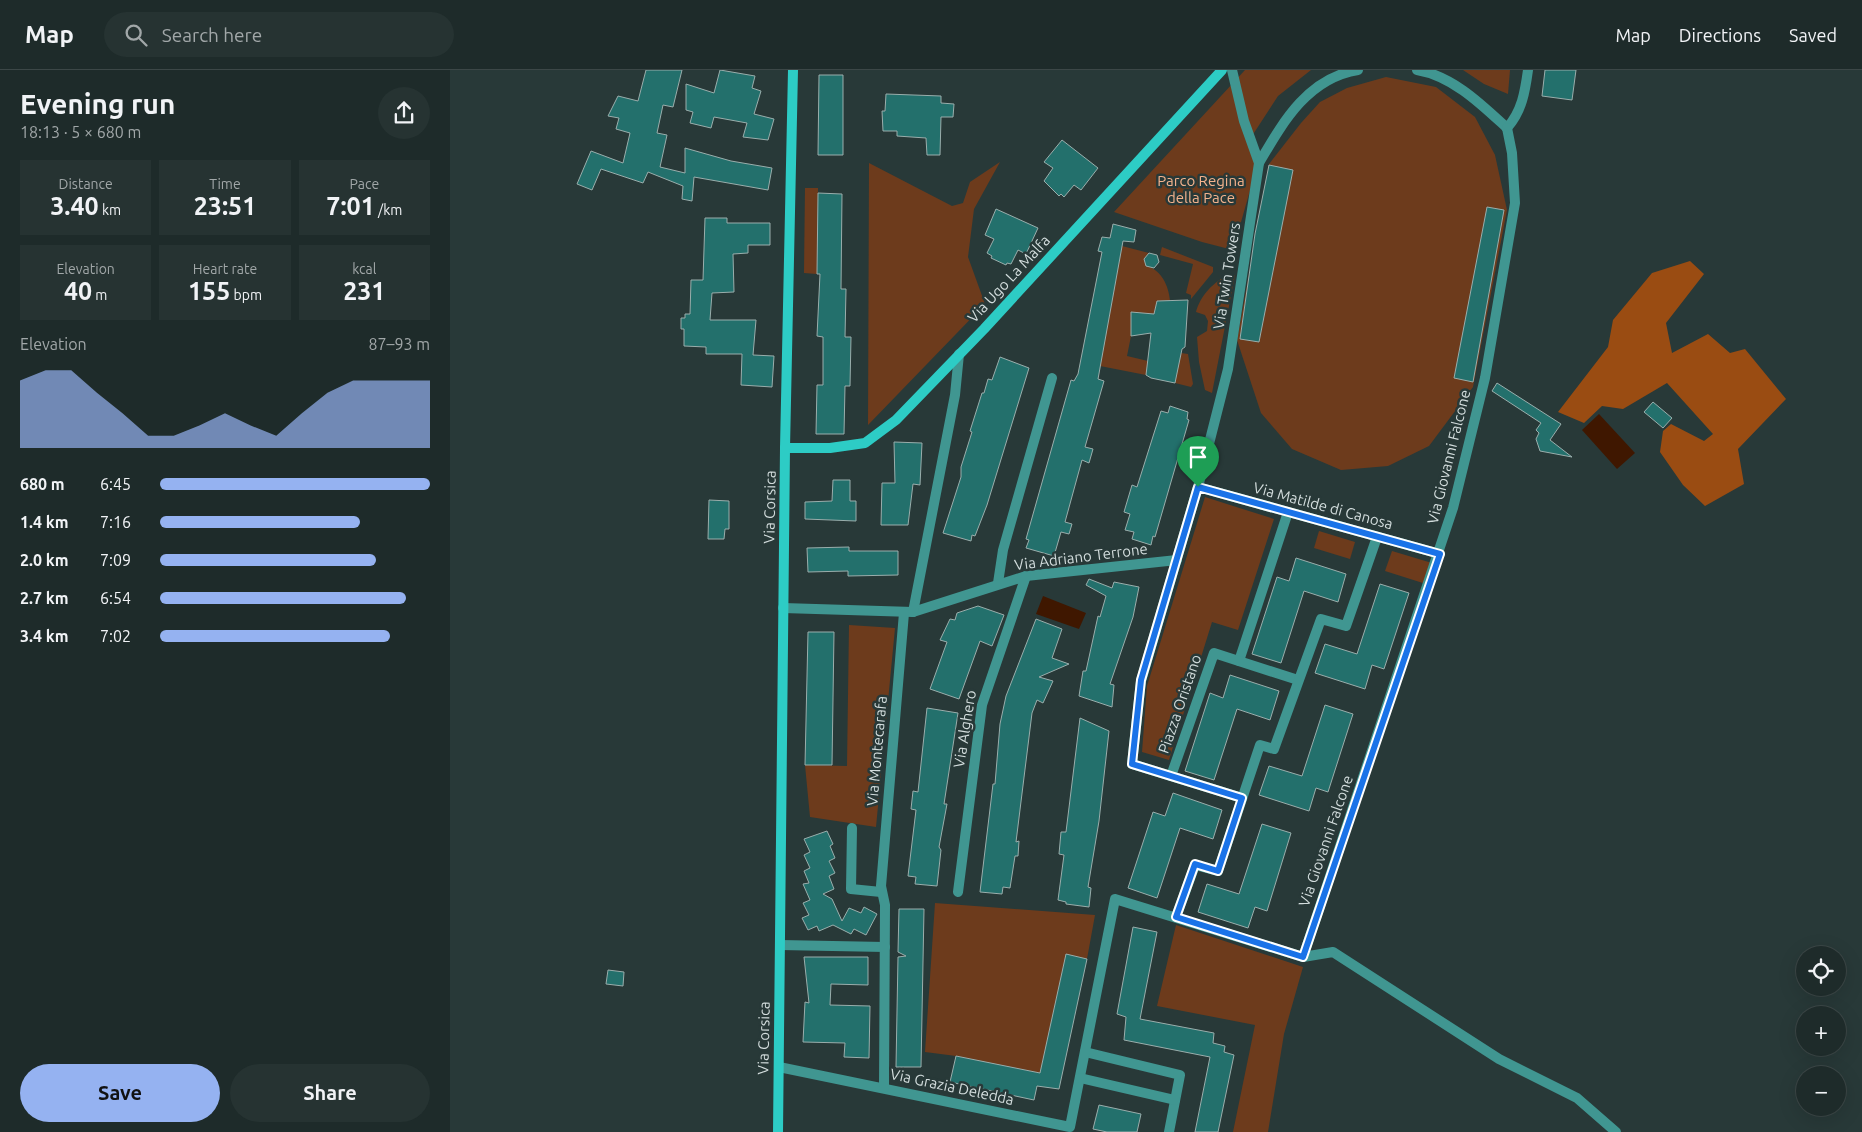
<!DOCTYPE html>
<html lang="en">
<head>
<meta charset="utf-8">
<style>
  :root { --surface:#1e2b2a; --page:#263332; --text:#f1f3f6; --muted:#a1a7a8; --line:#3c4747; --accent:#95b2f1 }
  body { margin:0; font-family:Ubuntu,sans-serif; background:var(--page); color:var(--text); height:100vh; display:flex; flex-direction:column; font-size:19px; white-space:nowrap }
  * { box-sizing:border-box; margin:0 }
  p { font-size:16px; color:var(--muted) }
  .icon { flex:none; width:28px; height:28px; fill:none; stroke:currentColor; stroke-width:2; stroke-linecap:round; stroke-linejoin:round }
  .map { position:relative; flex:1; overflow:hidden }
  .sheet { display:flex; flex-direction:column; background:var(--surface); width:450px }
  .sheet>* { flex:none }
  .controls { position:absolute; left:1346px; top:876px; display:grid; gap:10px }
  .controls a { display:grid; place-items:center; width:50px; height:50px; border-radius:50%; background:var(--surface); box-shadow:0 5px 20px #0002,0 0 0 1px var(--line); font-size:25px }
  .pin { position:absolute; display:grid; place-items:center; width:42px; height:42px; color:#fff; margin:-51px -21px; border-radius:50% 50% 50% 0; rotate:-45deg; box-shadow:0 0 5px #0007 }
  .pin .icon { rotate:45deg }
  .round { display:grid; place-items:center; flex:none; width:52px; height:52px; border-radius:26px; background:var(--page) }
  .overview { display:flex; align-items:center; justify-content:space-between; height:85px; padding:0 20px }
  h1 { font-size:28px; font-weight:700; line-height:38px }
  .metrics { display:grid; grid-template-columns:repeat(3,1fr); gap:8px; height:85px; padding:5px 20px }
  .metrics div { display:grid; align-content:center; border-radius:0px; background:var(--page); text-align:center }
  .metrics b { font-size:25px; font-weight:700 }
  .metrics small { font-size:14px; font-weight:400 }
  .metrics p { font-size:14px }
  .chart { height:140px; padding:10px 20px }
  .chart p { display:flex; justify-content:space-between }
  .chart svg { width:100%; height:90px; margin-top:5px; fill:var(--accent); opacity:.7 }
  .cta { display:flex; gap:10px; margin-top:auto; padding:10px 20px }
  .cta a { flex:1; height:58px; border-radius:30px; background:var(--accent); color:#111; font-size:20px; font-weight:700; line-height:58px; text-align:center }
  .cta a+a { background:var(--page); color:var(--text) }
  ul { padding:0 20px; list-style:none; font-size:16px }
  li { display:grid; grid-template-columns:80px 60px 1fr; align-items:center; height:38px }
  li i { height:12px; border-radius:6px; background:var(--accent) }
  header { display:flex; align-items:center; gap:30px; box-sizing:border-box; height:70px; padding:0 25px; background:var(--surface); border-bottom:1px solid var(--line) }
  header strong { font-size:24px }
  nav { display:flex; gap:28px; margin-inline-start:auto; font-size:18px }
  .search { width:350px; height:45px; background:var(--page); display:flex; align-items:center; gap:12px; box-sizing:border-box; padding:0 18px; border-radius:28px; color:var(--muted); font-size:19px }
  main { display:flex; flex:1; min-height:0 }
  .map>svg:first-child { display:block }
  .green { fill:#6d3b1c }
  .forest { fill:#9a4c12 }
  .water { fill:#3f1700 }
  .building { fill:#23706c; stroke:#9aaeac }
  .lines { fill:none; stroke-linecap:round; stroke-linejoin:round }
  .street { stroke:#409691; stroke-width:10 }
  .secondary { stroke:#2dccc5; stroke-width:10 }
  .route-casing { stroke:#fff; stroke-width:10 }
  .route { stroke:#1a73e8; stroke-width:6 }
  .labels { text-anchor:middle; stroke-width:5; stroke-linejoin:round; paint-order:stroke }
  .park-label { font-size:15px; fill:#f4b38d; stroke:#283938 }
  .street-label { font-size:15px; fill:#d3dddd; stroke:#283938 }
</style>
</head>
<body>
<header>
<strong>Map</strong>
<div class="search"><svg class="icon" aria-label="search" viewBox="0 0 24 24"><circle cx="10" cy="10" r="6"/><path d="M15 15l6 6"/></svg>Search here</div>
<nav><a>Map</a><a>Directions</a><a>Saved</a></nav>
</header>
<main>
<section class="sheet">
<div class="overview"><div><h1>Evening run</h1><p>18:13 · 5 × 680 m</p></div><a class="round"><svg class="icon" aria-label="share" viewBox="0 0 24 24"><path d="M12 15V3M7 8l5-5 5 5M5 13v7h14v-7"/></svg></a></div>
<div class="metrics">
<div><p>Distance</p><b>3.40<small> km</small></b></div>
<div><p>Time</p><b>23:51</b></div>
<div><p>Pace</p><b>7:01<small> /km</small></b></div>
</div>
<div class="metrics">
<div><p>Elevation</p><b>40<small> m</small></b></div>
<div><p>Heart rate</p><b>155<small> bpm</small></b></div>
<div><p>kcal</p><b>231</b></div>
</div>
<div class="chart"><p><span>Elevation</span>87–93 m</p>
<svg viewBox="0 0 160 44" preserveAspectRatio="none"><path d="M0 44V11L10 6L20 6L30 17L40 27L50 38L60 38L70 33L80 27L90 33L100 38L110 27L120 17L130 11L140 11L150 11L160 11V44z"/></svg>
</div>
<ul>
<li><b>680 m</b>6:45<i style="width:100%"></i></li>
<li><b>1.4 km</b>7:16<i style="width:74%"></i></li>
<li><b>2.0 km</b>7:09<i style="width:80%"></i></li>
<li><b>2.7 km</b>6:54<i style="width:91%"></i></li>
<li><b>3.4 km</b>7:02<i style="width:85%"></i></li>
</ul>
<div class="cta"><a>Save</a><a>Share</a></div>
</section>
<div class="map">
<svg width="1412" height="1062" viewBox="0 0 1412 1062">
  <rect width="100%" height="100%" fill="#283938"/>
  <g class="green">
    <path d="M795,0H861L828,26L800,69L807,96L783,180L752,172L664,142Z"/>
    <path d="M1013,0H1060L1058,24L1034,14Z"/>
    <path d="M936,7L986,17L1025,47L1045,85L1057,140L1023,317L979,376L938,396L891,400L842,379L811,343L787,270L819,94L851,53L870,32L897,18Z"/>
    <path d="M550,92L524,139L518,187L535,234L418,355L419,93L502,136L513,133L520,112Z"/>
    <path d="M355,118H368L367,204L354,203Z"/>
    <path d="M672,176L699,183L694,189L696,196C711,199 719,216 720,231H707L704,244L681,243V266L677,286L698,291L696,305L650,296Z"/>
    <path d="M712,177L763,197V202L741,229V225L736,223L743,194L710,185Z"/>
    <path d="M779,205H785L762,323L755,320L749,292L747,267L757,261L758,251L755,245L746,242C750,226 764,211 779,205Z"/>
    <path d="M731,283L738,284L743,314L741,317L725,313Z"/>
    <path d="M755,427L824,449L788,560L762,552L719,690L692,682L697,616Z"/>
    <path d="M869,461L905,472L900,489L864,478Z"/>
    <path d="M942,481L982,493L976,514L935,501Z"/>
    <path d="M399,555L445,558L426,757L360,747L355,695L397,696Z"/>
    <path d="M485,833L645,845L637,889L616,885L590,1003L506,986L475,982Z"/>
    <path d="M726,855L853,897L834,964L818,1062H783L805,955L707,936Z"/>
  </g>
  <path class="forest" d="M1240,191L1254,204L1216,253L1222,283L1258,264L1280,283L1295,279L1336,329L1288,379L1294,414L1255,436L1233,415L1210,382L1213,361L1221,354L1254,371L1263,364L1217,313L1173,339L1152,336L1134,353L1108,342L1158,277L1163,250L1202,203Z"/>
  <g class="water">
    <path d="M1149,344L1185,383L1167,399L1132,360Z"/>
    <path d="M593,526L636,543L629,559L586,544Z"/>
  </g>
  <g class="building">
    <path d="M196,0H232L223,37L213,35L207,63L217,65L210,97L235,103V78L281,91L322,98L318,120L244,107L242,131L232,129L233,116L198,102L193,113L151,99L142,120L127,114L141,81L173,93L180,63L166,59L169,48L158,46L168,26L188,31Z"/>
    <path d="M270,0L305,6L302,18L311,21L304,44L324,49L318,70L293,67L297,53L264,47L261,58L240,53L243,42L236,40V14L264,23Z"/>
    <path d="M1095,0H1126L1122,30L1092,26Z"/>
    <path d="M369,5H393V85H368Z"/>
    <path d="M436,24L491,26V33L504,34L503,47H491L490,85H477L476,68L447,66V61H433L432,41H435Z"/>
    <path d="M612,70L648,98L631,120L624,115L614,127L611,124L609,126L594,111L603,98L594,92Z"/>
    <path d="M819,95L843,100L809,272L790,269L805,164Z"/>
    <path d="M368,123L392,124L391,219H396L395,267H401L400,316H395L394,364H366L367,315H373V267L367,266L370,204H367Z"/>
    <path d="M1037,137L1054,140L1023,312L1004,308Z"/>
    <path d="M546,139L588,158L576,184L568,180L561,194L557,193L556,195L541,188L542,186L537,183L544,169L535,165Z"/>
    <path d="M255,148H277V153H320V175H298V183L283,184L284,222L262,223L260,250H306L303,285L324,286L322,317L291,315L292,284H256V277L234,276V259H231V248H235V244H240L241,210H253Z"/>
    <path d="M663,154L686,160L684,172L673,171L648,309L654,311L635,377L643,379L639,393L632,390L615,452L622,454L619,464L611,462L604,486L576,478L579,470L576,469L621,310L624,311L628,304L652,182L648,181L652,167L660,168Z"/>
    <path d="M699,183L707,185L709,192L704,198L696,196L694,189Z"/>
    <path d="M738,230L735,277L732,279L725,313L701,308L696,305L701,263L681,266V242L704,244L707,231Z"/>
    <path d="M550,287L579,298L537,435L525,466L522,465L521,471L493,463L511,407V397L522,362L520,361L532,323H534L538,309L542,310Z"/>
    <path d="M1047,313L1111,354L1100,370L1122,387L1090,381L1086,369L1089,363L1086,360L1091,353L1042,321Z"/>
    <path d="M1203,332L1222,348L1213,358L1194,342Z"/>
    <path d="M720,336L738,342L737,349L739,350L705,467L703,466L701,475L682,469L684,462L675,460L680,444L674,442L682,415L687,417L711,341L718,343Z"/>
    <path d="M444,372L472,373L470,415L463,414L458,455H431L432,413H445Z"/>
    <path d="M383,410H400V431H406V451L355,449V432L382,431Z"/>
    <path d="M259,430L279,431V459H275L274,469H258Z"/>
    <path d="M399,477V481H448V505L398,506V501L358,502L357,478Z"/>
    <path d="M846,488L896,504L888,532L854,521L831,593L802,584L827,507L839,511Z"/>
    <path d="M639,509L662,518L664,512L689,517L683,547L660,614L664,615L662,637L629,626L633,601H636L648,546L650,547L656,526L636,515Z"/>
    <path d="M930,514L959,523L934,599L922,595L915,619L865,603L875,574L907,584Z"/>
    <path d="M528,536L554,545L542,576L530,571L509,629L480,619L497,572L490,570L500,549L505,550L507,543Z"/>
    <path d="M586,549L612,559L602,588L619,594L589,607L603,611L593,633L587,630L582,643L566,772L569,771L568,786H565L560,818L553,817L552,824L530,822L543,714H545L550,654L556,626Z"/>
    <path d="M358,562H384L382,695H355Z"/>
    <path d="M780,605L829,621L820,650L787,639L764,710L735,701L760,623L773,628Z"/>
    <path d="M875,635L903,644L878,722L866,718L859,741L809,725L819,696L852,706Z"/>
    <path d="M477,638L508,643L494,734H497L489,777L491,780L487,816L465,814L466,807L458,806L466,740L461,739L463,721L468,722Z"/>
    <path d="M630,648L659,661L649,751L638,817L641,818L639,837L616,834V832L608,830L614,785L609,784L611,762H616Z"/>
    <path d="M723,723L772,740L763,769L730,758L707,828L678,818L703,742L715,746Z"/>
    <path d="M812,754L841,763L817,841L805,837L798,858L748,842L757,814L789,824Z"/>
    <path d="M377,761L383,774L380,776L385,788L379,791L385,803L379,806L384,819L373,824L382,829L392,851L399,838L411,843L414,837L427,844L416,865L404,859L401,864L383,855L369,861L367,856L358,860L352,848L359,845L353,833L360,830L353,814L359,813L354,801L360,798L354,785L360,782L354,769Z"/>
    <path d="M449,839H474L471,997H446L448,887L456,886L448,882Z"/>
    <path d="M683,857L707,862L690,949L764,963L763,973L775,976L774,982L784,985L768,1062H745L760,987L674,970L676,947L667,944Z"/>
    <path d="M616,884L637,889L609,1019L587,1016L584,1030L500,1012L506,986L590,1003Z"/>
    <path d="M354,887H418V915L381,914L380,935L420,936L419,988L394,987L395,973L353,972L355,932L359,933Z"/>
    <path d="M158,900L174,902L173,916L156,914Z"/>
    <path d="M649,1035L691,1044L687,1062H657L643,1059Z"/>
  </g>
  <g class="lines">
    <g class="street">
      <path d="M782,0L794,51L809,93L778,299L748,417L691,611L682,694L792,728"/>
      <path d="M967,0C1003,6 1032,35 1057,58"/>
      <path d="M1057,58C1072,41 1075,22 1078,0"/>
      <path d="M809,93C832,54 857,8 908,0"/>
      <path d="M748,417L990,484"/>
      <path d="M548,513L553,480L602,308"/>
      <path d="M333,538L463,542L576,506L727,490"/>
      <path d="M463,542L505,325L509,284"/>
      <path d="M789,591L838,442"/>
      <path d="M721,706L764,583L848,610"/>
      <path d="M402,758L401,819L431,822"/>
      <path d="M508,822L532,635L576,506"/>
      <path d="M726,847L745,795L768,801L810,675L824,679L871,549L896,556L927,467"/>
      <path d="M330,875L435,877"/>
      <path d="M853,887L1003,438L1035,308L1065,133L1062,83L1057,58"/>
      <path d="M635,982L730,1005L719,1062"/>
      <path d="M329,997L620,1057L665,829L853,887L883,882L1049,989L1127,1028L1166,1062"/>
      <path d="M630,1008L725,1030"/>
      <path d="M434,1018L435,835L431,816L454,543"/>
    </g>
    <g class="secondary">
      <path d="M335,378H380L415,373L446,350L534,259L772,0"/>
      <path d="M328,1062L335,378L343,0"/>
    </g>
  </g>
  <g class="lines">
    <defs>
      <path id="route" d="M748,417L990,484L853,887L726,847L745,794L768,801L792,728L682,694L691,610Z"/>
    </defs>
    <use href="#route" class="route-casing"/>
    <use href="#route" class="route"/>
  </g>
  <g class="labels">
    <g class="park-label">
      <text x="751" y="116">Parco Regina<tspan x="751" dy="17">della Pace</tspan></text>
    </g>
    <g class="street-label">
      <text transform="translate(777 206) rotate(-81)" y="5">Via Twin Towers</text>
      <text transform="translate(559 209) rotate(-47)" y="5">Via Ugo La Malfa</text>
      <text transform="translate(999 387) rotate(-76)" y="5">Via Giovanni Falcone</text>
      <text transform="translate(873 436) rotate(15)" y="5">Via Matilde di Canosa</text>
      <text transform="translate(320 437) rotate(-89)" y="5">Via Corsica</text>
      <text transform="translate(631 487) rotate(-7)" y="5">Via Adriano Terrone</text>
      <text transform="translate(730 634) rotate(-71)" y="5">Piazza Oristano</text>
      <text transform="translate(515 659) rotate(-81)" y="5">Via Alghero</text>
      <text transform="translate(427 681) rotate(-85)" y="5">Via Montecarafa</text>
      <text transform="translate(876 771) rotate(-71)" y="5">Via Giovanni Falcone</text>
      <text transform="translate(314 968) rotate(-89)" y="5">Via Corsica</text>
      <text transform="translate(502 1017) rotate(12)" y="5">Via Grazia Deledda</text>
    </g>
  </g>
</svg>
<div class="controls">
<a><svg class="icon" aria-label="locate" viewBox="0 0 24 24"><circle cx="12" cy="12" r="6"/><path d="M12 2v4M12 18v4M2 12h4M18 12h4"/></svg></a>
<a>+</a>
<a>−</a>
</div>
<div class="pin" style="left:748px;top:417px;background:#1e9e55"><svg class="icon" aria-label="arrive" viewBox="0 0 24 24"><path d="M6 21V4h12l-3 4 3 4H6"/></svg></div>
</div>
</main>
</body>
</html>
